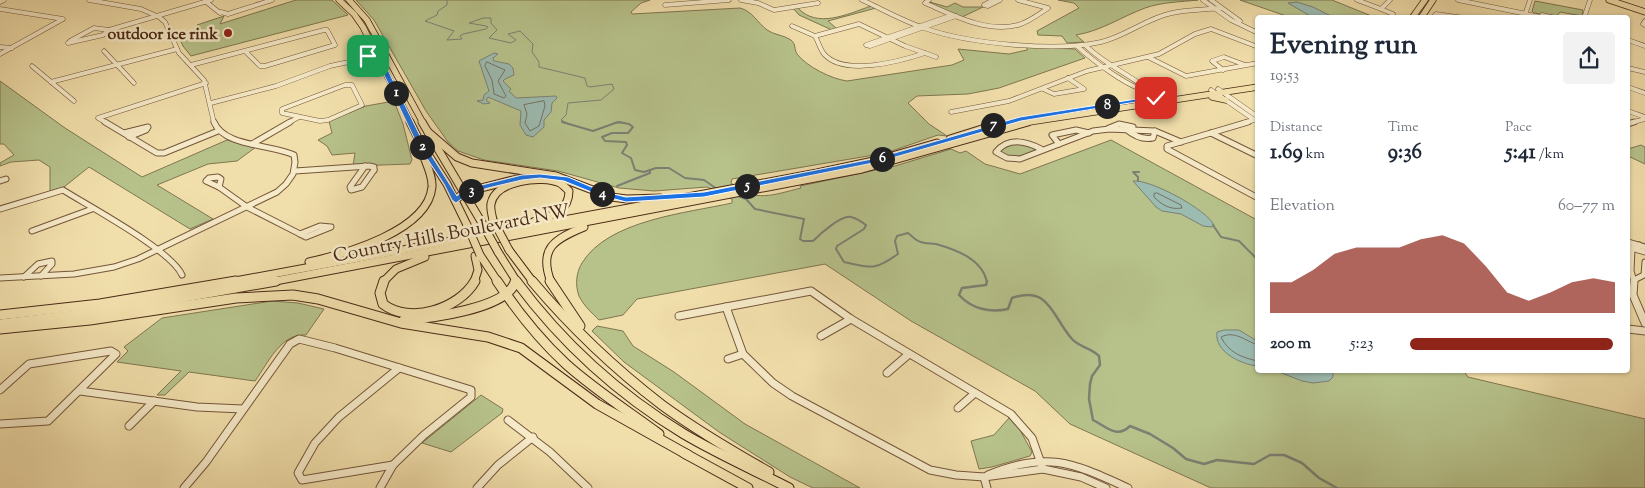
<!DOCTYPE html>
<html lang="en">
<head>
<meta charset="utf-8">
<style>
  :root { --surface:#fff; --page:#f2f2f3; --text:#1f2937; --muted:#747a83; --accent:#8f2418 }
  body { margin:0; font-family:"Sorts Mill Goudy",serif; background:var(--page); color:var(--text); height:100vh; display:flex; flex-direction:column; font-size:19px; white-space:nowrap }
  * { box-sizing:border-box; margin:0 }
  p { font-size:16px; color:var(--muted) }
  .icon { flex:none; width:28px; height:28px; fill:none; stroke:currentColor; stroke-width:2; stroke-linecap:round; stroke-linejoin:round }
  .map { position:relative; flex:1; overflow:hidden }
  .side { position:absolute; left:1255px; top:15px; width:375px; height:358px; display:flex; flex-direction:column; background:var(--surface); border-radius:5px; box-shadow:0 1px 4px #0004 }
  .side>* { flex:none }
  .pin { position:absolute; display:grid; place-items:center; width:42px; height:42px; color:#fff; margin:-21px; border-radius:10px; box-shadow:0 2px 8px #0006 }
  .km { position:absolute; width:25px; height:25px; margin:-12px; border-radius:50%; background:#222; color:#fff; font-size:14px; line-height:25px; text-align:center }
  .round { display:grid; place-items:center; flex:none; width:52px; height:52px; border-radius:5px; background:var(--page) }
  .head { display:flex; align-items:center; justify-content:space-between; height:85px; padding:0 15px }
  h1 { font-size:28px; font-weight:700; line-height:38px }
  .metrics { display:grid; grid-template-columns:repeat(3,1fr); gap:8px; height:85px; padding:5px 15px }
  .metrics div { display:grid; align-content:center }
  .metrics b { font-size:21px; font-weight:700 }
  .metrics small { font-size:14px; font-weight:400 }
  .metrics p { font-size:14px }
  .chart { height:140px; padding:10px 15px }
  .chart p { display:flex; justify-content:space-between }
  .chart svg { width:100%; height:90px; margin-top:5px; fill:var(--accent); opacity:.7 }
  ul { padding:0 15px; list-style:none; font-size:16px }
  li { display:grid; grid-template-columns:80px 60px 1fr; align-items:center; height:38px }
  li i { height:12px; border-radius:6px; background:var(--accent) }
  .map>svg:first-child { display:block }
  .green { fill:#b7c28b; stroke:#807650 }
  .water { fill:#9cbbb1; stroke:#7b8173 }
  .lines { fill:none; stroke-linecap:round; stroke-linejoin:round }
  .shore { stroke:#737264; stroke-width:1 }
  .stream-far2 { stroke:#7b8173; stroke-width:1 }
  .stream-far1 { stroke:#7b8173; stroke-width:2 }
  .stream { stroke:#7b8173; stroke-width:2.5 }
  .minor-far2-casing { stroke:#74563b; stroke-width:5 }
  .minor-far1-casing { stroke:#74563b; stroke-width:7 }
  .minor-casing { stroke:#74563b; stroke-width:9 }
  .major-far2-casing { stroke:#4a2916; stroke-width:7 }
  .major-far1-casing { stroke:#4a2916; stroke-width:9 }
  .major-casing { stroke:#4a2916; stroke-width:11 }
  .minor-far2 { stroke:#f6eac8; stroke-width:4 }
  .minor-far1 { stroke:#f6eac8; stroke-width:5 }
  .minor { stroke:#f6eac8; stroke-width:7 }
  .major-far2 { stroke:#f1dfab; stroke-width:5.5 }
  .major-far1 { stroke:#f1dfab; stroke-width:7 }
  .major { stroke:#f1dfab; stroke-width:9 }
  .major-bridge-casing { stroke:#4a2916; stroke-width:9; stroke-linecap:butt }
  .major-bridge { stroke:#f1dfab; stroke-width:7 }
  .route { fill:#1a73e8; stroke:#fff }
  .poi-dot { fill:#8f2418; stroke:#f6eac8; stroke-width:2 }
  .labels { text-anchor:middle; stroke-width:5; stroke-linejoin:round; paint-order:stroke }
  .far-poi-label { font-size:16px; font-weight:bold; fill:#4a2916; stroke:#f6eac8; text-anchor:end }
  .street-label { font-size:19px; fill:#4a2916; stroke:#f6eac8 }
</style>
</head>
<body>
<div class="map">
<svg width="1645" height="488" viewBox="0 0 1645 488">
  <rect width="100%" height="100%" fill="#f1dfab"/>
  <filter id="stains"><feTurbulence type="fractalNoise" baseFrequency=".004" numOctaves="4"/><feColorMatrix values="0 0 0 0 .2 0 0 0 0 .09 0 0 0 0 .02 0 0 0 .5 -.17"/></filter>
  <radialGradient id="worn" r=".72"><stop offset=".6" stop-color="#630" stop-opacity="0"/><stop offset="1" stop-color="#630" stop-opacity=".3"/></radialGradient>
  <g class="green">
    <path d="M296,0H332L348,15L191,56L183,46L178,35L199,30L197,25L224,16L220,24Z"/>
    <path d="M356,0H650L641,3L631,12L632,14L740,8C752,11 757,22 767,30C774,35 784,35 791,40C796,44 794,49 797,54C807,67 832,79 847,81L952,65L964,60L958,49L1009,54L1027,50V47L1075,49L1085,58L999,88L968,94L917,96L908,103L929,124L947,136L938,135L886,153L732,179L731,183C756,203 772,195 801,188L800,186L895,166L951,149L960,153L966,151L985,164L1020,174L1111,140L1257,220L1258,370H1463L1468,377L1645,419V488H1211L1070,424L1035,391L911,321L825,264L637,299L623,315L599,320C592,313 584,306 579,296C575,285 576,273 582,263C608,220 687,213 732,203V199L707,187L654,191L619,188L558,171L484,160L458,151L448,142L426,111L374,20Z"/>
    <path d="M1058,0H1198C1180,2 1162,2 1145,8C1121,17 1101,31 1076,35L1084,42L1067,43L1062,36L1038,35L1037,31L1079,8L1074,3Z"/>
    <path d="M1240,0H1332L1374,17H1289Z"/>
    <path d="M1535,1L1583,10L1582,16L1560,12L1556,17L1534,13L1532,11Z"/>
    <path d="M930,2L947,7L955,3L963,7H983L962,17L930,4Z"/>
    <path d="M871,6L876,8L828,21L836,28L832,30L799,15L793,8H798C817,29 848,14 871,6Z"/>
    <path d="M0,81L65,128L142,177L227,140L256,147L237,161L208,164L157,185L213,219L190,229L89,167L64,187L50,191V167L39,160L11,162L0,166V163L14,155L4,144H0Z"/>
    <path d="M394,101L403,124L412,160L410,164L353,166L355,153L332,155L327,146L318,140L332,133L329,121L366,106Z"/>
    <path d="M1017,143L1032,146L1035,150C1021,157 1013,159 998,153L999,150Z"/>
    <path d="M1641,145L1645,147V164L1628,156V149Z"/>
    <path d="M272,301L298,303L324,309L306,335C281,333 268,363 255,381L189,372L165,395H157L181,371L117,362L128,351L124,347L162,318Z"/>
    <path d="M597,326L623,331L633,346L674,372L745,424L860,488H813L790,477L719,432L624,362L592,331Z"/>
    <path d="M481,395L503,409L502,413L451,452L422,443Z"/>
    <path d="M1009,418L1020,430L1032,452L1030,456L992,467L979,469L971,441L994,435Z"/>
  </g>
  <g class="water">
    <path d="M1297,2L1313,7L1333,17H1312L1288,3Z"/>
    <path d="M494,53L498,54L493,58L494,61L509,64L513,68L514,75L505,79L503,81L511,89L509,91L516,98L556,96L557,98L552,103L551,112L544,120V127L533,137L526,135L520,125L521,111L488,97L486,100L490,103L484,104L477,101L483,100L484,95L489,91L479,61Z"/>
    <path d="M1133,181C1150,179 1206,209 1214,225L1212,227L1203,226L1181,214L1162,211L1156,207Z"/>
    <path d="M1224,330H1239L1257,341V366C1241,364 1214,352 1217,332Z"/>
    <path d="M1274,370H1333V377L1329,381L1313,383L1302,381Z"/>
  </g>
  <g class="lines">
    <g class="shore">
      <path d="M487,62L505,70L498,81L506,96L504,98L494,94L492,80L485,66Z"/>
      <path d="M544,101L545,106L539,126L530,131L525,123L527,114L524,105Z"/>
      <path d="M1157,193L1181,205L1182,208C1170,210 1162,205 1154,197V194Z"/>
      <path d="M1258,345C1245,341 1235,330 1221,337C1228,352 1242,358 1258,361"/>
    </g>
    <g class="stream-far2">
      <path d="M447,0V5L438,11L437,15L425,21L454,31L447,40L462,39L460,36L463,34L486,29L488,27L486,26L469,23L483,18H491V23L497,30L489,38L511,43L516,40L508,34L520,31L533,44L532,52L539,62V67L585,78L587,86L590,87L612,84L614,89L601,100L568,103L566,115L561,120L567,123"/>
      <path d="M614,123H625"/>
    </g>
    <g class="stream-far1">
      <path d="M562,122L593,131L618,122"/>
      <path d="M619,122L629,124L633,127L628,133H612L602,137L605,141L626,142L627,145L622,153L631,158L635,170L644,172L656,168H669L685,178L704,180L717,189"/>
      <path d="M1138,181V177L1133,172H1139"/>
      <path d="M617,186L650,173V170"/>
      <path d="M738,196L746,199L755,209L804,219L800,239L803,241H813C820,234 841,215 851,217C856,218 862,222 866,225L864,229L837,246L836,249L844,262C872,268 874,271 898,254L895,241L897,236L908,233C912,236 916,241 921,242C926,244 931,243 936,244C957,250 982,259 987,282"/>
      <path d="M1213,225L1221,237L1239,241L1258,260"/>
    </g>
    <path class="stream" d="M987,281L986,285L962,288L959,295C972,309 990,313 1008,309L1012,298C1050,285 1052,317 1072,339C1079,347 1091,348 1099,356L1100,365L1092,376L1090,384L1089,399L1093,420C1107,427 1117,439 1130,426L1150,434L1173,448L1186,459L1204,464L1217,460L1254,464L1270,455H1284L1302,463L1319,478L1337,488"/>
    <defs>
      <g id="minor-far2">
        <path d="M89,0L141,9L159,17L165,22L179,53L204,80L214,123"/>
        <path d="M741,0L758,3L774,10L818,3"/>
        <path d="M862,0C882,9 903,21 924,28C969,44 1056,52 1101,42C1126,36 1147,18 1172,13C1187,9 1205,10 1221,8"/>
        <path d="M929,0L925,3C953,15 986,33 1018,25C1029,22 1039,14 1048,8L1018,0"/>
        <path d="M993,0L984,5L988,6L1000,0"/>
        <path d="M1203,0L1231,20L1258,33"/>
        <path d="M1211,0L1240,21"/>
        <path d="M1357,0L1381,9L1390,0"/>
        <path d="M1458,0L1546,18"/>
        <path d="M205,1L220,13"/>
        <path d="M0,2L4,0"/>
        <path d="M665,5L729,0"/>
        <path d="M0,9L63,19L0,54"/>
        <path d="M1381,9L1393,14"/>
        <path d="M221,12L228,14L272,0"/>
        <path d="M952,15L866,45L870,46L956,16"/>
        <path d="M1542,15L1555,18"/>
        <path d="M1433,18L1436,14L1464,18"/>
        <path d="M1524,18L1530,0"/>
        <path d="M1584,18L1590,0"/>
        <path d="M1645,21L1643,24L1645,25"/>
        <path d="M859,24L905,46L925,53C901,61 844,77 824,54C820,49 818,41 815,36Z"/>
        <path d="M792,26L815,36"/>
        <path d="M1628,40L1645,46"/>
        <path d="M70,41L94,28L109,30"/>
        <path d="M68,43L103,35L109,30L211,0"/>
        <path d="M1077,46C1091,59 1132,91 1150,91C1129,74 1104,64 1085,45"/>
        <path d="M0,47L12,48"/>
        <path d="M104,51L134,83"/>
        <path d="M925,53L936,57"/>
        <path d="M1148,57L1186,76L1258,63"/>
        <path d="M191,65L324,30H327L335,45L265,66H260L245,51"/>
        <path d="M32,66L74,101"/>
        <path d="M1628,68L1645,72"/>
        <path d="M1223,70L1212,61L1224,57L1245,65"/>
        <path d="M51,82L177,49"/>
        <path d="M345,85H352L362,105L328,120L320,121L282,113V109Z"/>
        <path d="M1628,87L1645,93"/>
        <path d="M1043,89L1054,94L1084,89L1068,78"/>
        <path d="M1218,89L1258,117"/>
        <path d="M1211,90L1256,121"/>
        <path d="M211,103L276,86L330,66L386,54"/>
        <path d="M1628,111L1645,117"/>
        <path d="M951,112L1009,101L1087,71L1159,54L1195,34L1211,29L1258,47"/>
        <path d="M107,123L98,118L206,83"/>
        <path d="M288,123L299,117"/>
        <path d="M1243,123L1258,119"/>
        <path d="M1630,123L1645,119"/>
      </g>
      <g id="minor-far1">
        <path d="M105,122L157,153H164L218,131"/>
        <path d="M1248,122L1167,146V149L1258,198"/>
        <path d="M1628,124L1634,122"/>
        <path d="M1109,128L1119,124L1133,127"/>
        <path d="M1126,129C1134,136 1142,140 1153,138L1155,131"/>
        <path d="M124,133L148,127L146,130L129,137"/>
        <path d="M1211,133L1258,156"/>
        <path d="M252,144L290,122"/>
        <path d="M1059,144L1052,135L1076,130L1089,133"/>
        <path d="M1041,149C1026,141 1008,137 996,152L1007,158L1020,159L1093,131L1109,129L1155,131L1181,142"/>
        <path d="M365,166L350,187L351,190L362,187L374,170"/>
        <path d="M295,171L369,166L374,167V170"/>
        <path d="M218,177L221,179L219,187L206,181L209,178Z"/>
        <path d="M0,181L6,179"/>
        <path d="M219,187L247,207L300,234"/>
        <path d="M0,209L63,190C90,207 171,250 182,275"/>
        <path d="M320,226L331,227L306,237L300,234Z"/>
        <path d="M32,231L92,209"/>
        <path d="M1628,242L1645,247"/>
        <path d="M1628,247L1645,252"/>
        <path d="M24,277L38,264L52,261V264L41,276"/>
        <path d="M0,278L74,274L114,267L138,259L277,192L286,184L293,174L295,162L294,155C271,144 224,147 214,122"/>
        <path d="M1634,280L1644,275L1645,262"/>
        <path d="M1634,282L1631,271L1632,249L1639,245"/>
      </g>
      <g id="minor">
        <path d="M1634,281L1633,295L1645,323"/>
        <path d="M811,291L851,319L1011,414L1032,438L1043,469L984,477L956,475L930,470L792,396L773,383L743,354L726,307Z"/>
        <path d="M679,316L726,307"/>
        <path d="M1628,329L1645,331"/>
        <path d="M821,336L851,319"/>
        <path d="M728,359L743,354"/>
        <path d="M887,373L909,354"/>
        <path d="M0,390L29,364L111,351L116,354L48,421L0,424"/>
        <path d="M80,391L197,407L243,409"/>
        <path d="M958,408L975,393"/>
        <path d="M508,420L550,452L588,488"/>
        <path d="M129,426L154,401"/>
        <path d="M393,465L302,480L298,473L315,443L339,417L399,368"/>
        <path d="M1043,469L1081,477L1106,488"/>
        <path d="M988,475C1047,450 1073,463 1128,488"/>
        <path d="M984,477L987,488"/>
        <path d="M184,488L206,462L290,344L299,339L335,348L471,390V397L424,435L393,465L380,488"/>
        <path d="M477,488L498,465L533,437"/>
      </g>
      <g id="major-far2">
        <path d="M339,0L354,14L363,27L411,123"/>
        <path d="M349,0L367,20L423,123"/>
        <path d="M1609,0L1645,12"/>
        <path d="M1412,18L1425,0"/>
        <path d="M1421,18L1433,0"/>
        <path d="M364,59L370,54L371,45"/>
        <path d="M1212,97L1226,100"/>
        <path d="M1023,123L1258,87"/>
      </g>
      <g id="major-far1">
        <path d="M410,122L420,142L447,184L467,225"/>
        <path d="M422,122L482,223"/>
        <path d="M428,132L457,157L472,163L556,176L611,197L627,199L660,198"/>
        <path d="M950,139L1001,123"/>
        <path d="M455,200L465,192L517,179"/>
        <path d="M493,220C492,215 490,209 491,204C495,180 542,175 560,183C563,185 566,188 569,191C569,212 551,216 533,222"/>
        <path d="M509,250L533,282"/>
        <path d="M498,252L517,282"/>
        <path d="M480,255L498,282"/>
        <path d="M309,262C345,254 428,231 432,187C433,171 421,157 420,142"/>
        <path d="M230,282L817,173L878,160L937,143"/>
        <path d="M270,282L862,169L1028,122"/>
        <path d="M383,282L396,269L425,257"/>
        <path d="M474,282L478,270L475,256"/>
        <path d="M551,282C538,248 555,239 584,227"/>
      </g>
      <g id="major">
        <path d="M384,281L380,293L383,304C410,325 459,309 475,281"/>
        <path d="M497,281C517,311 540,340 566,364C595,390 628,411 659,434"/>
        <path d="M516,281C562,343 618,394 684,434C718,454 754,470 789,488"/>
        <path d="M532,281C570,326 615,369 662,405C696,430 732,451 769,472"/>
        <path d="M550,281L580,326"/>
        <path d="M0,315L100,304L236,281"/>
        <path d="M404,320C429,318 507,309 515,282"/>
        <path d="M0,324L94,313L276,281"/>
        <path d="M0,329L90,320L236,298L293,295L318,299L401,323L488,337L521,348L597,404L688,455"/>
        <path d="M684,453L748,488"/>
      </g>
    </defs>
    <use href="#minor-far2" class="minor-far2-casing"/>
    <use href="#minor-far1" class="minor-far1-casing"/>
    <use href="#minor" class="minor-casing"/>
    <use href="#major-far2" class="major-far2-casing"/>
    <use href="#major-far1" class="major-far1-casing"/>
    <use href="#major" class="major-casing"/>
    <use href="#minor-far2" class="minor-far2"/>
    <use href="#minor-far1" class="minor-far1"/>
    <use href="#minor" class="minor"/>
    <use href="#major-far2" class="major-far2"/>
    <use href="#major-far1" class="major-far1"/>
    <use href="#major" class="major"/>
    <defs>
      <g id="major-bridge">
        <path d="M493,220L509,250"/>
        <path d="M482,223L498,252"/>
        <path d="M467,225L480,255"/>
      </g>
    </defs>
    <use href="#major-bridge" class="major-bridge-casing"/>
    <use href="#major-bridge" class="major-bridge"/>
  </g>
  <path class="route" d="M368,54L381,56L423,142L457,196L463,191L482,185L522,175L540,174L568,177L601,191L626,197L704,192L877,158L1020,117L1156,96L1160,98L1021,121L878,162L704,197L626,202L596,194L564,181L540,178L522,180L488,188L468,194L456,203L452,200L444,184L416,142L376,58L364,61L361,59Z"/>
  <circle class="poi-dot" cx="228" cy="33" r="5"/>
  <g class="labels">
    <g class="far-poi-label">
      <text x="218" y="39">outdoor ice rink</text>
    </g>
    <g class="street-label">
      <text transform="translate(451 232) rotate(-11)" y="7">Country Hills Boulevard NW</text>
    </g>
  </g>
  <rect width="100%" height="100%" filter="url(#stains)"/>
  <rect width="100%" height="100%" fill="url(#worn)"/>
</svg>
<div class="pin" style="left:368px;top:56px;background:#1e9e55"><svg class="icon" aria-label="arrive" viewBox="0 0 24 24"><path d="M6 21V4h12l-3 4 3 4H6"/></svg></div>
<div class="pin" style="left:1156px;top:98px;background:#d93025"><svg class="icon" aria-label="check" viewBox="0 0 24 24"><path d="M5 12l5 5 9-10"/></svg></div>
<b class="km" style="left:396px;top:93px">1</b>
<b class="km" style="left:422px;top:147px">2</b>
<b class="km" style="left:471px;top:191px">3</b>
<b class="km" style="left:602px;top:194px">4</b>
<b class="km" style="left:747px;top:186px">5</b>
<b class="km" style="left:882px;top:159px">6</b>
<b class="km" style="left:993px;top:125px">7</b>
<b class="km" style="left:1107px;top:106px">8</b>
<section class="side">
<div class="head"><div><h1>Evening run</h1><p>19:53</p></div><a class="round"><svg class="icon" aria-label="share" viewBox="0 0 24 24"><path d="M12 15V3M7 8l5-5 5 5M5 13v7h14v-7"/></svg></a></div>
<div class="metrics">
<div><p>Distance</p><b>1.69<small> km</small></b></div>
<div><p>Time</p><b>9:36</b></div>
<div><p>Pace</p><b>5:41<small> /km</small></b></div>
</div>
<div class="chart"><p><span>Elevation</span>60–77 m</p>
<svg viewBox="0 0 160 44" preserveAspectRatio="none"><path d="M0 44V29L10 29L20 23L30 15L40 12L50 12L60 12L70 8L80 6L90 10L100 21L110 34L120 38L130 34L140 29L150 27L160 29V44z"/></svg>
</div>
<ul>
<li><b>200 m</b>5:23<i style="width:99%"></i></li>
</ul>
</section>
</div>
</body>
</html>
